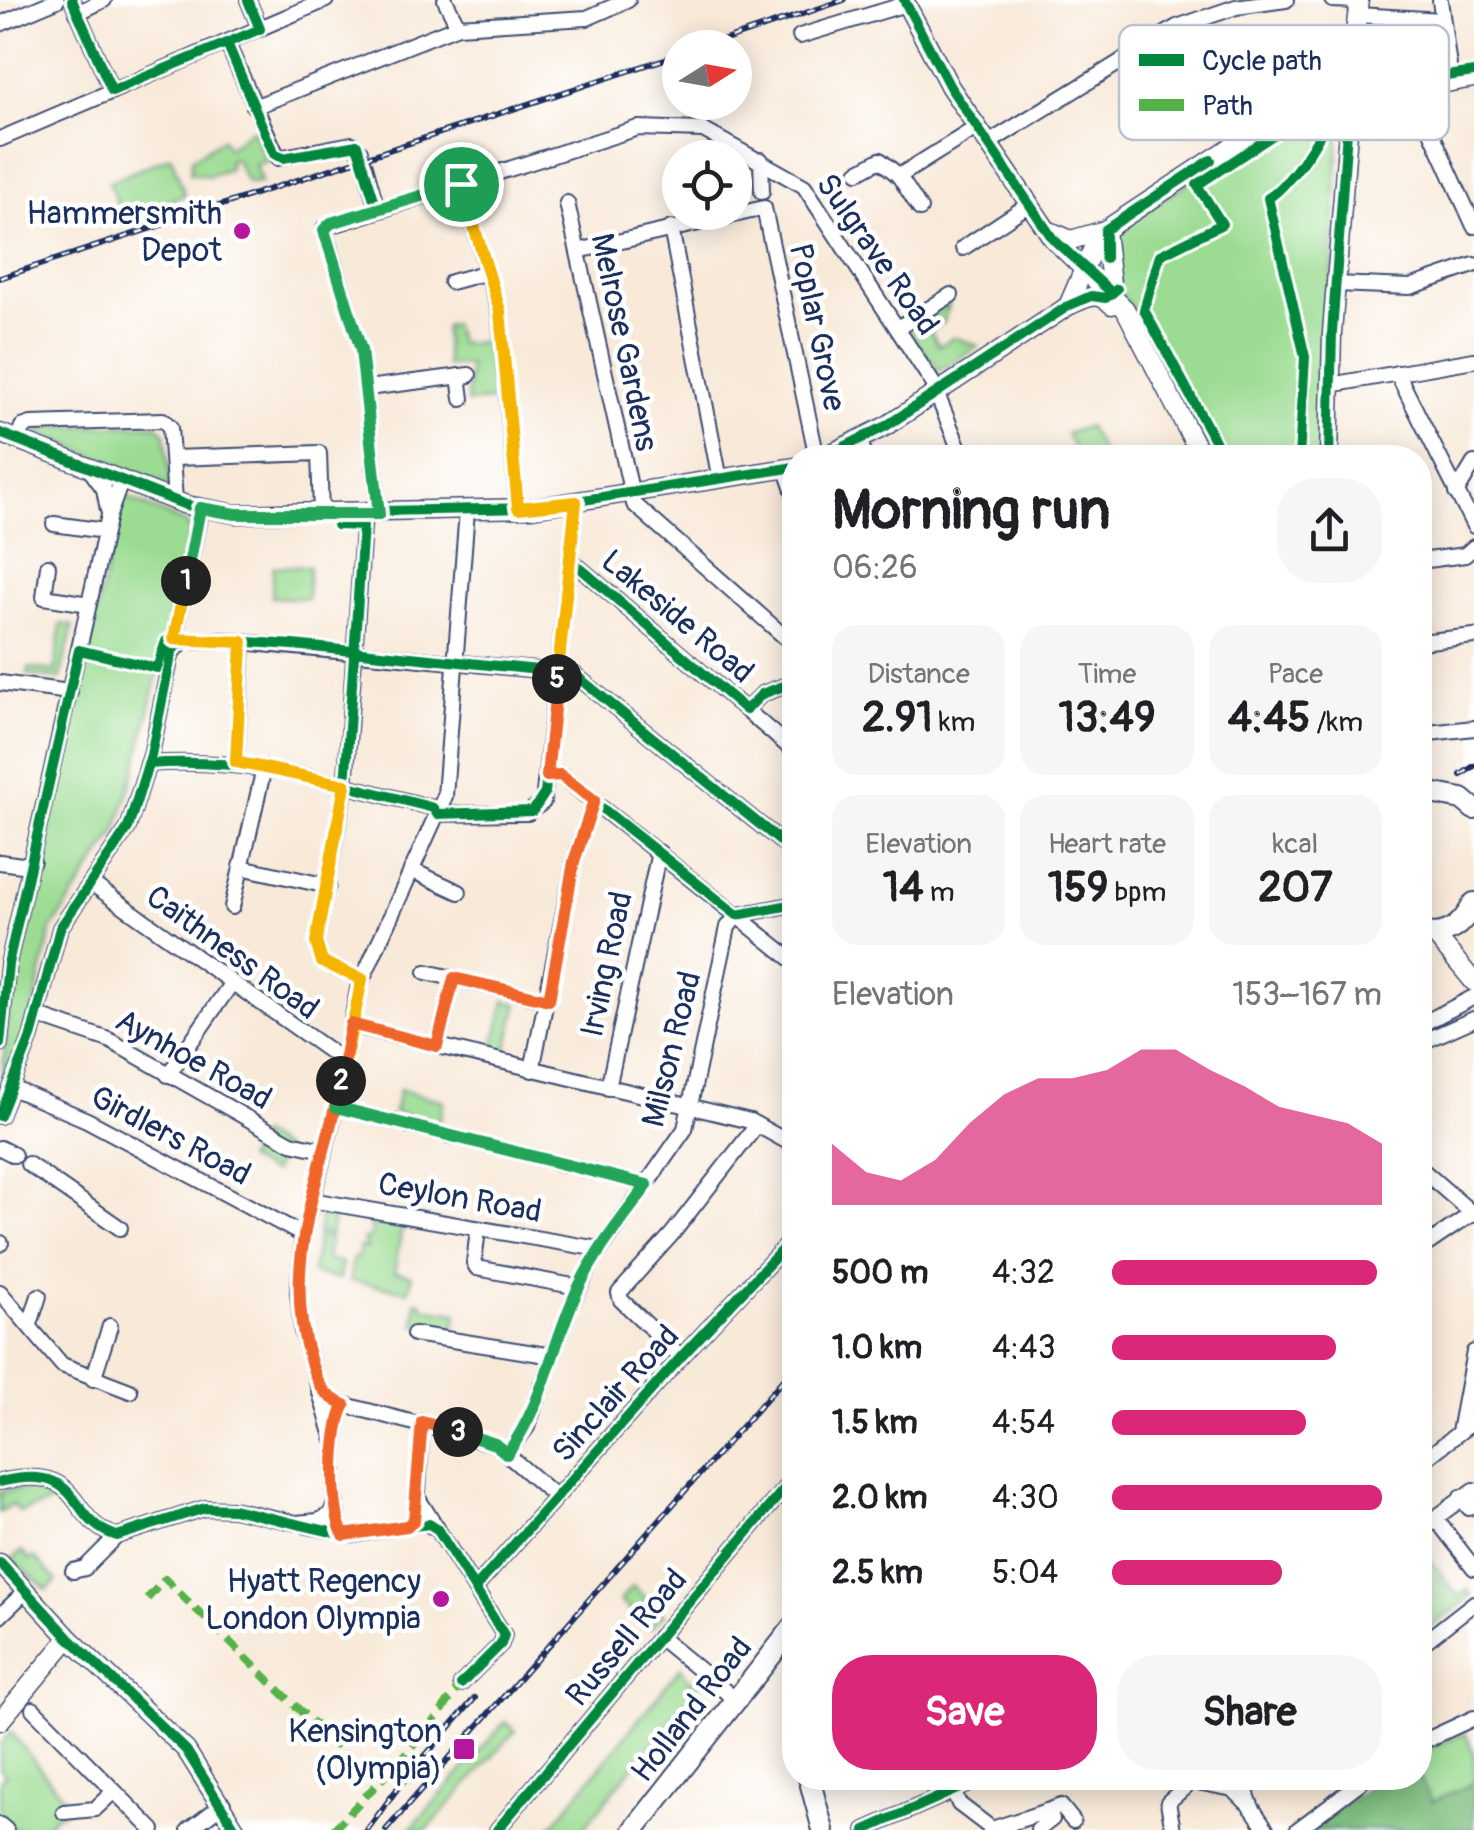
<!DOCTYPE html>
<html lang="en">
<head>
<meta charset="utf-8">
<style>
  :root { --surface:#fff; --page:#f6f6f6; --text:#202124; --muted:#757577; --accent:#db2777 }
  body { margin:0; font-family:Pangolin,sans-serif; background:var(--page); color:var(--text); height:100vh; display:flex; flex-direction:column; font-size:38px; white-space:nowrap }
  * { box-sizing:border-box; margin:0 }
  p { font-size:32px; color:var(--muted) }
  .icon { flex:none; width:55px; height:55px; fill:none; stroke:currentColor; stroke-width:2; stroke-linecap:round; stroke-linejoin:round }
  .map { position:relative; flex:1; overflow:hidden }
  .details { position:absolute; left:782px; top:445px; width:650px; height:1345px; display:flex; flex-direction:column; background:var(--surface); border-radius:40px; box-shadow:0 5px 25px #0003 }
  .details>* { flex:none }
  .needle { width:65px; rotate:79deg }
  .fabs { position:absolute; left:662px; top:30px; display:grid; gap:20px }
  .fabs a { display:grid; place-items:center; width:90px; height:90px; border-radius:50%; background:var(--surface); box-shadow:0 5px 25px #0003; font-size:50px }
  .pin { position:absolute; display:grid; place-items:center; width:85px; height:85px; color:#fff; margin:-42px; border:5px solid #fff; border-radius:50%; box-shadow:0 2px 10px #0007 }
  .km { position:absolute; width:50px; height:50px; margin:-25px; border-radius:50%; background:#222; color:#fff; font-size:28px; line-height:50px; text-align:center }
  .round { display:grid; place-items:center; flex:none; width:105px; height:105px; border-radius:40px; background:var(--page) }
  .head { display:flex; align-items:center; justify-content:space-between; height:170px; padding:0 50px }
  h1 { font-size:55px; font-weight:700; line-height:75px }
  .metrics { display:grid; grid-template-columns:repeat(3,1fr); gap:15px; height:170px; padding:10px 50px }
  .metrics div { display:grid; align-content:center; border-radius:25px; background:var(--page); text-align:center }
  .metrics b { font-size:42px; font-weight:700 }
  .metrics small { font-size:28px; font-weight:400 }
  .metrics p { font-size:28px }
  .chart { height:280px; padding:20px 50px }
  .chart p { display:flex; justify-content:space-between }
  .chart svg { width:100%; height:180px; margin-top:10px; fill:var(--accent); opacity:.7 }
  .button { display:flex; gap:20px; margin-top:auto; padding:20px 50px }
  .button a { flex:1; height:115px; border-radius:40px; background:var(--accent); color:#fff; font-size:40px; font-weight:700; line-height:115px; text-align:center }
  .button a+a { background:var(--page); color:var(--text) }
  ul { padding:0 50px; list-style:none; font-size:32px }
  li { display:grid; grid-template-columns:160px 120px 1fr; align-items:center; height:75px }
  li i { height:25px; border-radius:12px; background:var(--accent) }
  .map>svg:first-child { display:block }
  .green { fill:#9bdc92; stroke:#5b8678; stroke-width:2.5 }
  .forest { fill:#7cbc7c; stroke:#4c766d; stroke-width:2.5 }
  .lines { fill:none; stroke-linecap:round; stroke-linejoin:round }
  .minor-casing { stroke:#3c4b70; stroke-width:18 }
  .major-casing { stroke:#3c4b70; stroke-width:21 }
  .highway-casing { stroke:#3c4b70; stroke-width:24 }
  .minor { stroke:#fff; stroke-width:14 }
  .major { stroke:#fff; stroke-width:18 }
  .highway { stroke:#fff; stroke-width:20 }
  .rail-casing { stroke:#1b2f5e; stroke-width:6 }
  .rail { stroke:#fff; stroke-width:2.5; stroke-dasharray:8; stroke-linecap:butt }
  .quiet { stroke:#55b248; stroke-width:8; stroke-dasharray:15 8; stroke-linecap:butt }
  .cycleway-casing { stroke:#fff; stroke-width:16 }
  .cycleway { stroke:#00873e; stroke-width:10 }
  .split-1-casing { stroke:#fff; stroke-width:20 }
  .split-2-casing { stroke:#fff; stroke-width:20 }
  .split-3-casing { stroke:#fff; stroke-width:20 }
  .split-4-casing { stroke:#fff; stroke-width:20 }
  .split-5-casing { stroke:#fff; stroke-width:20 }
  .split-6-casing { stroke:#fff; stroke-width:20 }
  .split-1 { stroke:#22a559; stroke-width:12 }
  .split-2 { stroke:#f5b400; stroke-width:12 }
  .split-3 { stroke:#f0652b; stroke-width:12 }
  .split-4 { stroke:#22a559; stroke-width:12 }
  .split-5 { stroke:#f0652b; stroke-width:12 }
  .split-6 { stroke:#f5b400; stroke-width:12 }
  .poi-dot { fill:#b5179e; stroke:#fff; stroke-width:4 }
  .labels { text-anchor:middle; stroke-width:9; stroke-linejoin:round; paint-order:stroke }
  .poi-label { font-size:32px; fill:#1b2f5e; stroke:#fff; text-anchor:end }
  .street-label { font-size:32px; fill:#1b2f5e; stroke:#fff }
  .key { fill:#fff; stroke:#bbc1cf; stroke-width:2.5 }
  .key-label { font-size:28px; fill:#1b2f5e }
</style>
</head>
<body>
<div class="map">
<svg width="1474" height="1830" viewBox="0 0 1474 1830">
  <rect width="100%" height="100%" fill="#fff"/>
  <filter id="ink" filterUnits="userSpaceOnUse"><feTurbulence type="fractalNoise" baseFrequency=".01" numOctaves="2"/><feDisplacementMap in="SourceGraphic" scale="20" xChannelSelector="R" yChannelSelector="G"/><feConvolveMatrix kernelMatrix="1 2 1 2 8 2 1 2 1" color-interpolation-filters="sRGB"/></filter>
  <filter id="wash" filterUnits="userSpaceOnUse"><feTurbulence type="fractalNoise" baseFrequency=".0048" numOctaves="4" result="noise"/><feDisplacementMap in="SourceGraphic" scale="40" xChannelSelector="R" yChannelSelector="G"/><feGaussianBlur stdDeviation="2.25" result="paint"/><feColorMatrix in="noise" values="0 0 0 0 0 0 0 0 0 0 0 0 0 0 0 0 0 1.4 0 .05"/><feComposite in="paint" operator="in"/></filter>
  <g filter="url(#wash)">
    <rect width="100%" height="100%" fill="#f8e9d8"/>
    <g class="green">
      <path d="M1332,100L1340,114L1323,457H1212L1135,313L1116,288L1114,240C1143,204 1285,122 1332,100Z"/>
      <path d="M252,129L267,161L255,165L261,182L247,183L235,158L229,160V169L209,176L190,173L192,159L222,139L228,148Z"/>
      <path d="M171,156L185,195L122,218L109,182Z"/>
      <path d="M948,304L944,322L930,331L939,346L954,337L978,346L939,371L911,333L912,328Z"/>
      <path d="M453,324L459,344L494,341L499,400L467,403L469,365L447,366L444,327Z"/>
      <path d="M157,425L165,433L171,487L39,433V427Z"/>
      <path d="M1088,426L1104,457H1078L1066,434Z"/>
      <path d="M124,496L187,524L191,531L136,768L116,832L51,930L30,1025L0,1102L12,967Z"/>
      <path d="M309,566L307,599L272,597L273,567Z"/>
      <path d="M61,624L73,626L60,679L28,675L29,668L55,671Z"/>
      <path d="M505,1001L518,1004L505,1057L492,1054Z"/>
      <path d="M399,1090L444,1101L439,1123L394,1113Z"/>
      <path d="M260,1135L283,1149L272,1173L246,1160Z"/>
      <path d="M322,1208L379,1217L381,1222L384,1218L421,1224L420,1230L402,1228L394,1272L412,1276L408,1291L350,1281L353,1258H358L360,1247L367,1248L363,1240L369,1238L372,1227L363,1219L334,1214L330,1235L318,1232Z"/>
      <path d="M318,1236L330,1238L326,1260L342,1263L339,1279L312,1273Z"/>
      <path d="M416,1301L423,1303V1308L457,1313L454,1331L415,1325Z"/>
      <path d="M26,1488C53,1489 70,1498 77,1525L55,1501L20,1512L12,1504L0,1513V1492Z"/>
      <path d="M1420,1547L1459,1597L1467,1590L1472,1596L1426,1631L1420,1624V1572L1427,1568L1420,1561Z"/>
      <path d="M22,1551L30,1560L34,1557L57,1581L47,1590L12,1559Z"/>
      <path d="M632,1586L664,1614L651,1628L620,1601Z"/>
      <path d="M681,1667L690,1683L695,1678L700,1683L582,1830H549Z"/>
      <path d="M505,1722L515,1731L427,1830H410Z"/>
      <path d="M11,1732L71,1807L53,1817L44,1830H15L0,1817V1780L6,1775L0,1769V1745Z"/>
      <path d="M1465,1733L1474,1753V1830H1310L1381,1778H1420V1753Z"/>
    </g>
    <path class="forest" d="M1381,1778H1420L1432,1802L1474,1783V1830H1310Z"/>
  </g>
  <g filter="url(#ink)">
    <g class="lines">
      <defs>
        <g id="minor">
          <path d="M72,0L112,91"/>
          <path d="M248,0L260,29"/>
          <path d="M445,0L458,26"/>
          <path d="M1332,0L1358,1"/>
          <path d="M1440,0L1451,81"/>
          <path d="M77,13L104,0"/>
          <path d="M1357,15L1442,20"/>
          <path d="M0,24L57,0"/>
          <path d="M800,36L906,4"/>
          <path d="M227,43L278,158L352,144L360,151"/>
          <path d="M1411,87L1474,226"/>
          <path d="M254,107L458,26L587,18L628,0"/>
          <path d="M0,139L326,0"/>
          <path d="M987,144L1177,27L1236,7L1286,0"/>
          <path d="M761,160L762,192"/>
          <path d="M365,166L377,209"/>
          <path d="M858,172L880,160L899,176L976,128"/>
          <path d="M899,176L920,209"/>
          <path d="M461,184L499,311L518,509"/>
          <path d="M567,203L634,504L795,646"/>
          <path d="M671,228L720,480"/>
          <path d="M963,248L1031,203"/>
          <path d="M578,251L764,208L817,458"/>
          <path d="M451,282L488,272"/>
          <path d="M1335,284L1410,287L1474,265"/>
          <path d="M898,328L951,295"/>
          <path d="M1397,373L1474,526"/>
          <path d="M459,376L462,399"/>
          <path d="M1330,385L1474,360"/>
          <path d="M367,388L469,375"/>
          <path d="M936,392L963,458"/>
          <path d="M18,438L22,427L31,424L163,420L170,427L175,501"/>
          <path d="M860,441L866,458"/>
          <path d="M174,458L319,453L321,513"/>
          <path d="M88,467L104,489L108,510"/>
          <path d="M786,470L795,496"/>
          <path d="M1456,493L1474,463"/>
          <path d="M379,513L361,350L324,228L638,128L703,130L804,186L938,391"/>
          <path d="M54,524L105,531"/>
          <path d="M1420,561L1465,555L1474,547"/>
          <path d="M569,565L579,567L795,752"/>
          <path d="M48,566L44,597L89,604"/>
          <path d="M1420,642L1474,636"/>
          <path d="M172,651L185,642L221,640L558,672"/>
          <path d="M558,670L574,674L795,853"/>
          <path d="M0,683L70,692"/>
          <path d="M746,710L762,694L795,682"/>
          <path d="M1420,734L1474,728"/>
          <path d="M236,762L243,642"/>
          <path d="M148,764C252,757 334,782 433,808L437,814"/>
          <path d="M547,776L560,775L795,962"/>
          <path d="M437,814L528,813L543,802L576,503"/>
          <path d="M0,862L22,865L33,861"/>
          <path d="M241,867L328,886"/>
          <path d="M411,870L459,892"/>
          <path d="M91,883L345,1062"/>
          <path d="M232,907L264,768"/>
          <path d="M737,915L795,904"/>
          <path d="M426,972L549,1000"/>
          <path d="M362,979L322,962L316,942L345,789L364,513"/>
          <path d="M38,1016L109,1040L291,1143L323,1150"/>
          <path d="M351,1025L750,1121L795,1146"/>
          <path d="M1420,1025L1474,997"/>
          <path d="M1420,1043L1474,1019"/>
          <path d="M0,1044L8,964L109,515L122,479"/>
          <path d="M437,1046L454,978"/>
          <path d="M532,1070L574,862L594,800"/>
          <path d="M168,1075L231,984"/>
          <path d="M12,1088L87,1120L303,1235"/>
          <path d="M608,1088L659,852"/>
          <path d="M336,1107L647,1185"/>
          <path d="M0,1116L31,1037L60,928L128,828L151,755L201,508"/>
          <path d="M0,1148L14,1155"/>
          <path d="M28,1164L120,1228"/>
          <path d="M1420,1168L1474,1215"/>
          <path d="M311,1200L599,1249"/>
          <path d="M478,1229L474,1263L477,1268L578,1287"/>
          <path d="M0,1244L1,1243"/>
          <path d="M1420,1249L1473,1213"/>
          <path d="M0,1292L62,1365L130,1391"/>
          <path d="M30,1324L39,1296"/>
          <path d="M414,1334L553,1356"/>
          <path d="M681,1357L621,1300L619,1293L672,1234L757,1125"/>
          <path d="M93,1379L110,1326"/>
          <path d="M322,1388L330,1399L345,1405L495,1444L555,1496"/>
          <path d="M1459,1432L1474,1352"/>
          <path d="M335,1444L302,1331L298,1292L303,1235L336,1107L358,989L445,796L467,510"/>
          <path d="M507,1453L527,1427L570,1307L592,1262L685,1129L728,927L737,915"/>
          <path d="M1420,1463L1474,1421"/>
          <path d="M795,1477L789,1457L795,1442"/>
          <path d="M0,1482C86,1461 65,1521 117,1536L205,1508L233,1509L296,1523L318,1521L330,1515L336,1501"/>
          <path d="M1461,1497L1469,1508L1474,1504"/>
          <path d="M419,1500L504,1635L501,1644L461,1684"/>
          <path d="M417,1509L422,1422"/>
          <path d="M1435,1518L1474,1568"/>
          <path d="M307,1526L352,1535L424,1523L437,1528"/>
          <path d="M1420,1529L1474,1490"/>
          <path d="M344,1535C330,1514 331,1426 345,1405"/>
          <path d="M73,1571L85,1568L117,1536"/>
          <path d="M476,1587L681,1357L795,1236"/>
          <path d="M0,1616L26,1591"/>
          <path d="M659,1637L736,1700"/>
          <path d="M1420,1639L1423,1643L1474,1603"/>
          <path d="M33,1709L153,1830"/>
          <path d="M1420,1743L1474,1718"/>
          <path d="M953,1790L959,1804L992,1829L1047,1811L1052,1819L1038,1830"/>
          <path d="M1252,1808L1267,1830"/>
          <path d="M1047,1811L1061,1806L1073,1821"/>
          <path d="M64,1812L95,1809L114,1791"/>
          <path d="M0,1825L6,1830"/>
          <path d="M189,1830L223,1804"/>
          <path d="M497,1830L795,1476"/>
          <path d="M865,1830L982,1778"/>
          <path d="M1173,1830L1168,1802L1192,1781L1233,1789L1252,1808L1241,1778"/>
          <path d="M1297,1830L1366,1778"/>
        </g>
        <g id="major">
          <path d="M904,0L950,87L1053,239L1125,309L1202,458"/>
          <path d="M1300,106L1333,98L1343,104L1348,116"/>
          <path d="M1352,107L1367,97L1474,78"/>
          <path d="M1105,230L1112,293"/>
          <path d="M1052,232L1071,240L1105,230"/>
          <path d="M1068,306L1096,241L1105,230L1343,73L1353,50L1359,0"/>
          <path d="M0,433L186,505L236,514L532,508L795,467"/>
          <path d="M822,458L886,426L1068,306C1085,299 1097,289 1112,305"/>
          <path d="M1329,458L1332,333L1354,56"/>
          <path d="M1435,935L1474,982"/>
          <path d="M0,1563L69,1638L186,1750L236,1830"/>
          <path d="M0,1721L69,1638"/>
        </g>
        <g id="highway">
          <path d="M1420,791L1462,799L1474,809"/>
          <path d="M1420,933C1448,937 1461,927 1474,903"/>
          <path d="M809,1778L823,1830"/>
          <path d="M634,1830L795,1625"/>
        </g>
      </defs>
      <use href="#minor" class="minor-casing"/>
      <use href="#major" class="major-casing"/>
      <use href="#highway" class="highway-casing"/>
      <use href="#minor" class="minor"/>
      <use href="#major" class="major"/>
      <use href="#highway" class="highway"/>
      <defs>
        <g id="rail">
          <path d="M701,48L844,0"/>
          <path d="M0,278L680,54"/>
          <path d="M1461,775L1474,766"/>
          <path d="M367,1830L400,1785L475,1698"/>
          <path d="M386,1830L795,1366"/>
        </g>
      </defs>
      <use href="#rail" class="rail-casing"/>
      <use href="#rail" class="rail"/>
      <g class="quiet">
        <path d="M147,1599L165,1579L356,1765"/>
        <path d="M333,1830L426,1733L461,1684"/>
      </g>
      <defs>
        <g id="cycleway">
          <path d="M72,0L112,91L260,29L248,0"/>
          <path d="M904,0L950,87L1053,239L1112,293"/>
          <path d="M227,43L274,154L283,158L357,145L377,209"/>
          <path d="M1105,259V230L1211,160"/>
          <path d="M0,433L186,505L236,514L532,508L795,467"/>
          <path d="M822,458L886,426L1068,306L1091,296L1106,298L1117,289"/>
          <path d="M1224,458L1144,310L1160,255L1222,224L1197,185L1322,103H1336"/>
          <path d="M1299,458L1305,357L1268,198C1290,187 1340,112 1338,87L1385,85L1474,72"/>
          <path d="M1329,458L1332,333L1353,50"/>
          <path d="M379,513L361,350L324,233L326,226L461,184L498,303L505,374"/>
          <path d="M337,525L363,526L345,785"/>
          <path d="M558,670L574,674L795,853"/>
          <path d="M148,764C252,757 334,782 433,808L437,814L533,811L545,793L569,565L579,567L746,710L762,694L795,682"/>
          <path d="M547,776L560,775L737,915L795,904"/>
          <path d="M0,1044L8,964L79,650L157,668L166,641"/>
          <path d="M0,1116L31,1037L60,928L128,828L151,755L172,651L178,644L221,640L293,645L558,672"/>
          <path d="M0,1482C86,1461 65,1521 117,1536L205,1508L233,1509L344,1535L429,1524L437,1529L504,1635L501,1644L461,1684"/>
          <path d="M0,1563L69,1638L186,1750L236,1830"/>
          <path d="M476,1587L681,1357L795,1236"/>
          <path d="M497,1830L795,1476"/>
          <path d="M865,1830L982,1778"/>
        </g>
      </defs>
      <use href="#cycleway" class="cycleway-casing"/>
      <use href="#cycleway" class="cycleway"/>
    </g>
  </g>
  <g class="lines" filter="url(#ink)">
    <defs>
      <path id="split-1" d="M186,581L200,508L236,514H379L361,350L324,230L331,223L461,184"/>
      <path id="split-2" d="M186,581L174,639L242,642L236,762L345,785L316,942L322,962L362,979L341,1081"/>
      <path id="split-3" d="M341,1081C322,1174 280,1264 310,1359C316,1381 323,1397 345,1405C331,1426 330,1514 344,1535L407,1526L414,1520L422,1422L458,1432"/>
      <path id="split-4" d="M337,1098L336,1107L647,1185C623,1219 595,1251 578,1289C552,1344 544,1404 507,1454L495,1444L458,1432"/>
      <path id="split-5" d="M337,1098L351,1024L437,1046L454,978L549,1000L574,862L594,800L560,775L547,776L557,679"/>
      <path id="split-6" d="M461,184L500,311L518,508L576,502L557,679"/>
    </defs>
    <use href="#split-1" class="split-1-casing"/>
    <use href="#split-2" class="split-2-casing"/>
    <use href="#split-3" class="split-3-casing"/>
    <use href="#split-4" class="split-4-casing"/>
    <use href="#split-5" class="split-5-casing"/>
    <use href="#split-6" class="split-6-casing"/>
    <use href="#split-1" class="split-1"/>
    <use href="#split-2" class="split-2"/>
    <use href="#split-3" class="split-3"/>
    <use href="#split-4" class="split-4"/>
    <use href="#split-5" class="split-5"/>
    <use href="#split-6" class="split-6"/>
  </g>
  <g class="poi-dot">
    <circle cx="242" cy="231" r="10"/>
    <circle cx="441" cy="1599" r="10"/>
    <rect x="452" y="1737" width="24" height="24" rx="5"/>
  </g>
  <g class="labels">
    <g class="poi-label">
      <text x="222" y="224">Hammersmith<tspan x="222" dy="37">Depot</tspan></text>
      <text x="421" y="1592">Hyatt Regency<tspan x="421" dy="37">London Olympia</tspan></text>
      <text x="442" y="1742">Kensington<tspan x="442" dy="37">(Olympia)</tspan></text>
    </g>
    <g class="street-label">
      <text transform="translate(878 254) rotate(55)" y="11">Sulgrave Road</text>
      <text transform="translate(818 327) rotate(78)" y="11">Poplar Grove</text>
      <text transform="translate(625 342) rotate(78)" y="11">Melrose Gardens</text>
      <text transform="translate(678 616) rotate(40)" y="11">Lakeside Road</text>
      <text transform="translate(233 952) rotate(36)" y="11">Caithness Road</text>
      <text transform="translate(606 964) rotate(-78)" y="11">Irving Road</text>
      <text transform="translate(671 1049) rotate(-76)" y="11">Milson Road</text>
      <text transform="translate(194 1059) rotate(29)" y="11">Aynhoe Road</text>
      <text transform="translate(171 1135) rotate(28)" y="11">Girdlers Road</text>
      <text transform="translate(460 1197) rotate(10)" y="11">Ceylon Road</text>
      <text transform="translate(615 1393) rotate(-48)" y="11">Sinclair Road</text>
      <text transform="translate(626 1637) rotate(-50)" y="11">Russell Road</text>
      <text transform="translate(691 1709) rotate(-52)" y="11">Holland Road</text>
    </g>
  </g>
  <rect x="1119" y="25" width="330" height="115" rx="15" class="key"/>
  <rect x="1139" y="54" width="45" height="12" fill="#00873e"/>
  <rect x="1139" y="99" width="45" height="12" fill="#55b248"/>
  <g class="key-label">
    <text x="1202" y="70">Cycle path</text>
    <text x="1202" y="115">Path</text>
  </g>
</svg>
<div class="fabs">
<a><svg class="needle" viewBox="-14 -14 28 28"><path d="M0-13l5 13h-10z" fill="#e53935"/><path d="M0 13l5-13h-10z" fill="#757577"/></svg></a>
<a><svg class="icon" aria-label="locate" viewBox="0 0 24 24"><circle cx="12" cy="12" r="6"/><path d="M12 2v4M12 18v4M2 12h4M18 12h4"/></svg></a>
</div>
<div class="pin" style="left:461px;top:184px;background:#1e9e55"><svg class="icon" aria-label="arrive" viewBox="0 0 24 24"><path d="M6 21V4h12l-3 4 3 4H6"/></svg></div>
<b class="km" style="left:186px;top:581px">1</b>
<b class="km" style="left:341px;top:1081px">2</b>
<b class="km" style="left:458px;top:1432px">3</b>
<b class="km" style="left:557px;top:679px">5</b>
<section class="details">
<div class="head"><div><h1>Morning run</h1><p>06:26</p></div><a class="round"><svg class="icon" aria-label="share" viewBox="0 0 24 24"><path d="M12 15V3M7 8l5-5 5 5M5 13v7h14v-7"/></svg></a></div>
<div class="metrics">
<div><p>Distance</p><b>2.91<small> km</small></b></div>
<div><p>Time</p><b>13:49</b></div>
<div><p>Pace</p><b>4:45<small> /km</small></b></div>
</div>
<div class="metrics">
<div><p>Elevation</p><b>14<small> m</small></b></div>
<div><p>Heart rate</p><b>159<small> bpm</small></b></div>
<div><p>kcal</p><b>207</b></div>
</div>
<div class="chart"><p><span>Elevation</span>153–167 m</p>
<svg viewBox="0 0 160 44" preserveAspectRatio="none"><path d="M0 44V29L10 36L20 38L30 33L40 24L50 17L60 13L70 13L80 11L90 6L100 6L110 11L120 15L130 20L140 22L150 24L160 29V44z"/></svg>
</div>
<ul>
<li><b>500 m</b>4:32<i style="width:98%"></i></li>
<li><b>1.0 km</b>4:43<i style="width:83%"></i></li>
<li><b>1.5 km</b>4:54<i style="width:72%"></i></li>
<li><b>2.0 km</b>4:30<i style="width:100%"></i></li>
<li><b>2.5 km</b>5:04<i style="width:63%"></i></li>
</ul>
<div class="button"><a>Save</a><a>Share</a></div>
</section>
</div>
</body>
</html>
